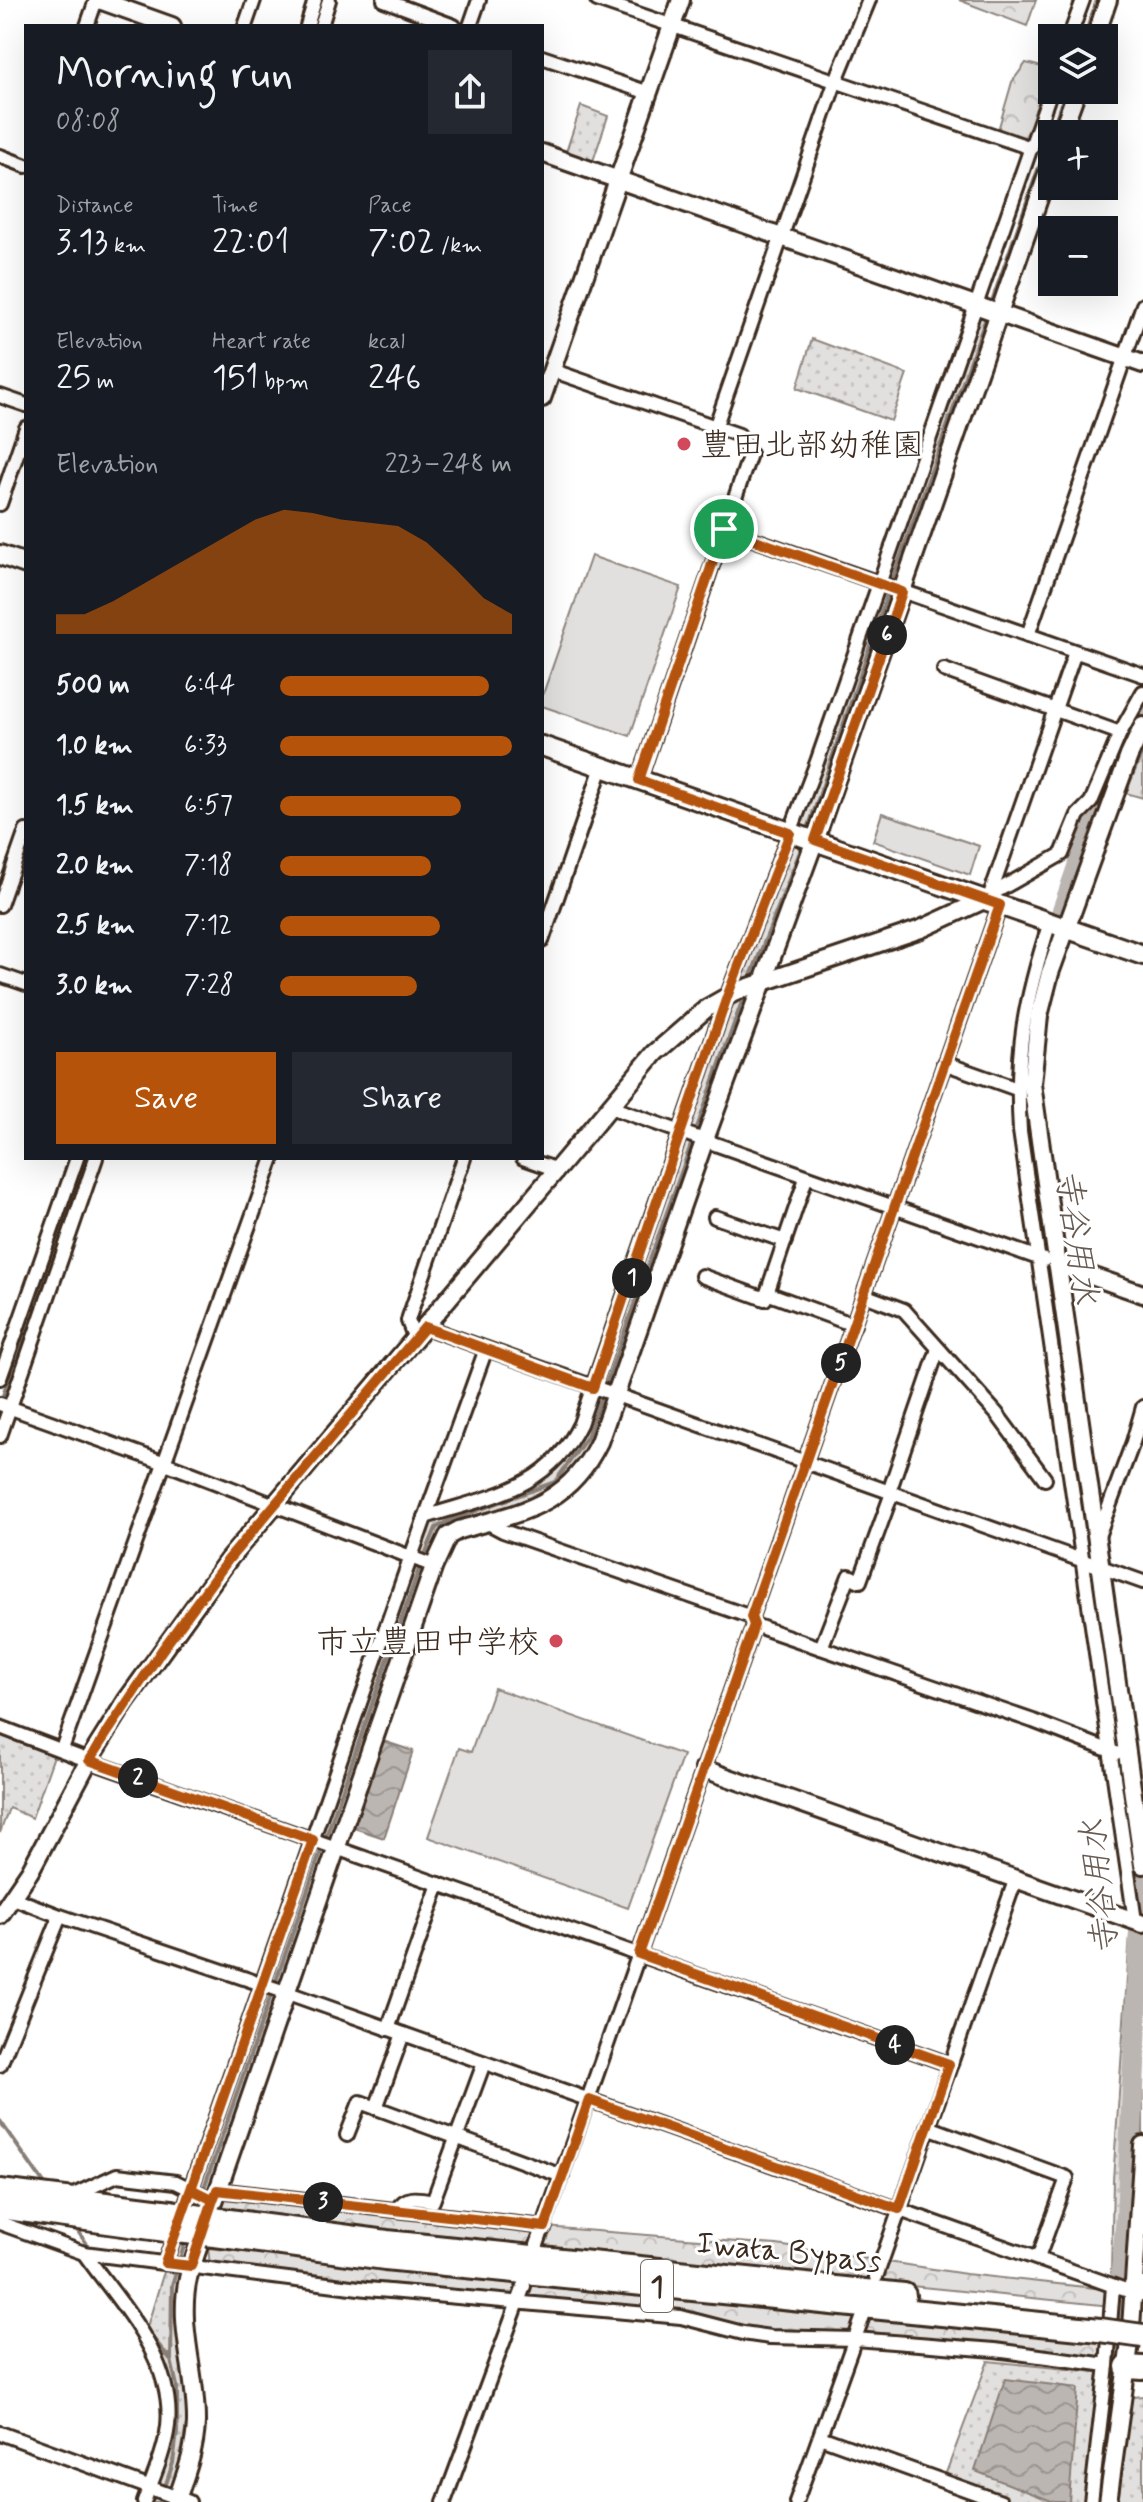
<!DOCTYPE html>
<html lang="en">
<head>
<meta charset="utf-8">
<style>
  :root { --surface:#171b24; --page:#242831; --text:#f1f3f6; --muted:#9ea1a6; --accent:#b45309 }
  body { margin:0; font-family:Mynerve,"Klee One",sans-serif; background:var(--page); color:var(--text); height:100vh; display:flex; flex-direction:column; font-size:30px; white-space:nowrap }
  * { box-sizing:border-box; margin:0 }
  p { font-size:26px; color:var(--muted) }
  .icon { flex:none; width:44px; height:44px; fill:none; stroke:currentColor; stroke-width:2; stroke-linecap:round; stroke-linejoin:round }
  .map { position:relative; flex:1; overflow:hidden }
  .drawer { position:absolute; left:24px; top:24px; width:520px; height:1136px; display:flex; flex-direction:column; background:var(--surface); border-radius:0px; box-shadow:0 8px 32px #0002 }
  .drawer>* { flex:none }
  .buttons { position:absolute; left:1038px; top:24px; display:grid; gap:16px }
  .buttons a { display:grid; place-items:center; width:80px; height:80px; border-radius:0px; background:var(--surface); box-shadow:0 8px 32px #0002; font-size:40px }
  .pin { position:absolute; display:grid; place-items:center; width:68px; height:68px; color:#fff; margin:-34px; border:4px solid #fff; border-radius:50%; box-shadow:0 2px 8px #0007 }
  .km { position:absolute; width:40px; height:40px; margin:-20px; border-radius:50%; background:#222; color:#fff; font-size:22px; line-height:40px; text-align:center }
  .round { display:grid; place-items:center; flex:none; width:84px; height:84px; border-radius:0px; background:var(--page) }
  .head { display:flex; align-items:center; justify-content:space-between; height:136px; padding:0 32px }
  h1 { font-size:44px; font-weight:600; line-height:60px }
  .figures { display:grid; grid-template-columns:repeat(3,1fr); gap:12px; height:136px; padding:8px 32px }
  .figures div { display:grid; align-content:center }
  .figures b { font-size:34px; font-weight:600 }
  .figures small { font-size:22px; font-weight:400 }
  .figures p { font-size:22px }
  .chart { height:224px; padding:16px 32px }
  .chart p { display:flex; justify-content:space-between }
  .chart svg { width:100%; height:144px; margin-top:8px; fill:var(--accent); opacity:.7 }
  .action { display:flex; gap:16px; margin-top:auto; padding:16px 32px }
  .action a { flex:1; height:92px; border-radius:0px; background:var(--accent); color:#fff; font-size:32px; font-weight:600; line-height:92px; text-align:center }
  .action a+a { background:var(--page); color:var(--text) }
  ul { padding:0 32px; list-style:none; font-size:26px }
  li { display:grid; grid-template-columns:128px 96px 1fr; align-items:center; height:60px }
  li i { height:20px; border-radius:10px; background:var(--accent) }
  .map>svg:first-child { display:block }
  .grass { fill:url(#grass-dots); stroke:#8e857e; stroke-width:2 }
  .forest { fill:url(#forest-crowns); stroke:#8e857e; stroke-width:2 }
  .cemetery { fill:url(#cemetery-stones); stroke:#8e857e; stroke-width:2 }
  .park { fill:#e2e0de; stroke:#8e857e; stroke-width:2 }
  .water { fill:url(#water-waves); stroke:#887e77; stroke-width:2 }
  .lines { fill:none; stroke-linecap:round; stroke-linejoin:round }
  .stream { stroke:#887e77; stroke-width:4 }
  .river { stroke:#bcb6b3; stroke-width:22 }
  .minor-casing { stroke:#3b2a1e; stroke-width:18 }
  .tertiary-casing { stroke:#3b2a1e; stroke-width:22 }
  .secondary-casing { stroke:#3b2a1e; stroke-width:24 }
  .trunk-casing { stroke:#3b2a1e; stroke-width:28 }
  .minor { stroke:#fff; stroke-width:12 }
  .tertiary { stroke:#fff; stroke-width:16 }
  .secondary { stroke:#fff; stroke-width:18 }
  .trunk { stroke:#fff; stroke-width:22 }
  .trunk-bridge-casing { stroke:#3b2a1e; stroke-width:28; stroke-linecap:butt }
  .trunk-bridge { stroke:#fff; stroke-width:22 }
  .route-casing { stroke:#fff; stroke-width:16 }
  .route { stroke:#b45309; stroke-width:10 }
  .poi-dot { fill:#d1495b; stroke:#fff; stroke-width:3 }
  .labels { text-anchor:middle; stroke-width:6; stroke-linejoin:round; paint-order:stroke }
  .shield { fill:#fff; stroke:#766a62; stroke-width:2 }
  .shield-label { font-size:30px; font-weight:bold; fill:#3b2a1e }
  .poi-label { font-size:32px; fill:#3b2a1e; stroke:#fff; text-anchor:start }
  .street-label { font-size:32px; fill:#3b2a1e; stroke:#fff }
  .water-label { font-size:34px; font-style:italic; fill:#685b52; stroke:#fff }
</style>
</head>
<body>
<div class="map">
<svg width="1143" height="2502" viewBox="0 0 1143 2502">
  <defs>
    <pattern id="grass-dots" width="8" height="8" patternUnits="userSpaceOnUse" patternTransform="scale(2)"><rect width="8" height="8" fill="#e2e0de"/><path d="M2 2h.1M6 6h.1" fill="none" stroke="#c3c0be" stroke-width="1.8" stroke-linecap="round"/></pattern>
    <pattern id="forest-crowns" width="20" height="18" patternUnits="userSpaceOnUse" patternTransform="scale(2)"><rect width="20" height="18" fill="#e2e0de"/><path d="M2 6a3 3 0 1 1 6 0M12 15a3 3 0 1 1 6 0" fill="none" stroke="#c3c0be"/></pattern>
    <pattern id="cemetery-stones" width="16" height="16" patternUnits="userSpaceOnUse" patternTransform="scale(2)"><rect width="16" height="16" fill="#e2e0de"/><path d="M2 7V4a2 2 0 0 1 4 0v3zM10 15v-3a2 2 0 0 1 4 0v3z" fill="#c3c0be"/></pattern>
    <pattern id="water-waves" width="16" height="10" patternUnits="userSpaceOnUse" patternTransform="scale(2)"><rect width="16" height="10" fill="#bcb6b3"/><path d="M0 5q4-4 8 0t8 0" fill="none" stroke="#9a9491"/></pattern>
  </defs>
  <rect width="100%" height="100%" fill="#fff"/>
  <filter id="ink" filterUnits="userSpaceOnUse"><feTurbulence type="fractalNoise" baseFrequency=".0125" numOctaves="2"/><feDisplacementMap in="SourceGraphic" scale="16" xChannelSelector="R" yChannelSelector="G"/><feConvolveMatrix kernelMatrix="1 2 1 2 8 2 1 2 1" color-interpolation-filters="sRGB"/></filter>
  <g filter="url(#ink)">
    <g class="grass">
      <path d="M581,106L608,116L593,161L566,152Z"/>
      <path d="M977,306L999,313L603,1431L574,1482L447,1536L210,2210L185,2207L425,1517L477,1500L559,1459L580,1424Z"/>
      <path d="M812,339L907,374L891,421L797,388Z"/>
      <path d="M1143,698V726L1095,849L1035,1042V1115L1143,1865V2145L1135,2272L1111,2273L1113,2180L1131,1919L1018,1106L1021,1031L1050,922L1120,741Z"/>
      <path d="M0,1727L57,1747L32,1818L9,1808L0,1833Z"/>
      <path d="M178,2240L191,2243L182,2275L176,2311L188,2412L178,2473L170,2502H144L173,2430L170,2384L163,2360L146,2329C157,2299 162,2268 178,2240Z"/>
      <path d="M988,2361L1106,2373L1086,2502H1001L943,2481Z"/>
      <path d="M1143,2396V2502H1112L1122,2398Z"/>
    </g>
    <g class="forest">
      <path d="M959,0H1036L1027,26Z"/>
      <path d="M1026,63L1046,68L1051,91L1033,141L1021,145L997,134L1012,82Z"/>
      <path d="M223,2190L545,2227L777,2245L966,2274L1112,2290L1111,2306L681,2263L210,2210Z"/>
      <path d="M208,2248L1109,2342L1107,2365L770,2337L666,2311L210,2265Z"/>
    </g>
    <path class="cemetery" d="M1143,752V798L1126,793Z"/>
    <g class="park">
      <path d="M591,556L681,587L630,736L542,706V697Z"/>
      <path d="M882,813L979,846L970,875L873,841Z"/>
      <path d="M494,1688L683,1755L628,1908L428,1837L459,1748L471,1752Z"/>
    </g>
    <g class="water">
      <path d="M383,1741L413,1751L384,1838L354,1828Z"/>
      <path d="M1005,2379L1078,2388L1069,2502H1054L975,2471Z"/>
    </g>
    <g class="lines">
      <g class="stream">
        <path d="M315,26L322,0"/>
        <path d="M1084,38L1097,0"/>
        <path d="M990,307L1066,90"/>
        <path d="M807,832L892,581L987,315"/>
        <path d="M749,981L803,844"/>
        <path d="M1,1401L87,1158"/>
        <path d="M0,2121L47,2188"/>
        <path d="M197,2208L419,1569L436,1528L448,1521L555,1482L587,1437L745,993"/>
        <path d="M73,2224L91,2250"/>
        <path d="M96,2257L116,2286"/>
        <path d="M146,2330L171,2360"/>
        <path d="M160,2502L173,2463L177,2433V2386L171,2360L172,2285L186,2239"/>
      </g>
      <g class="river">
        <path d="M1063,910C1088,841 1108,769 1143,704"/>
        <path d="M1054,937C1034,997 1022,1058 1027,1122L1141,1914L1127,2218L1100,2502"/>
      </g>
      <defs>
        <g id="minor">
          <path d="M384,0L454,26"/>
          <path d="M597,0L1031,148"/>
          <path d="M87,26L96,0"/>
          <path d="M245,26L254,0"/>
          <path d="M307,26L315,0"/>
          <path d="M321,26L329,0"/>
          <path d="M470,26L479,0"/>
          <path d="M1069,38L1083,0"/>
          <path d="M542,57L649,93"/>
          <path d="M0,156L26,166"/>
          <path d="M551,370L739,435L750,454L639,780"/>
          <path d="M0,396L26,405"/>
          <path d="M716,425L835,83L869,0"/>
          <path d="M0,504L26,428"/>
          <path d="M724,529L1143,675"/>
          <path d="M1028,635L1143,305"/>
          <path d="M944,670L1120,733"/>
          <path d="M990,895L1062,854L1078,815L1091,802L1120,733L1143,692"/>
          <path d="M989,898L1075,652"/>
          <path d="M0,905L26,831"/>
          <path d="M1050,922C1025,1000 1015,1049 1020,1131L1135,1921"/>
          <path d="M542,941L602,767"/>
          <path d="M0,975L26,984"/>
          <path d="M944,1063L1017,1089"/>
          <path d="M610,1107L1044,1260"/>
          <path d="M523,1158L558,1170"/>
          <path d="M715,1217L785,1241"/>
          <path d="M702,1276L765,1299L806,1178"/>
          <path d="M767,1293L854,1325"/>
          <path d="M864,1295L904,1310L997,1414L1045,1479"/>
          <path d="M425,1327L1143,1582"/>
          <path d="M415,1339L408,1321L409,1317L464,1158"/>
          <path d="M0,1378L77,1158"/>
          <path d="M0,1404L165,1463L434,1566"/>
          <path d="M0,1436L96,1158"/>
          <path d="M889,1492L938,1349"/>
          <path d="M425,1517C490,1496 548,1490 580,1424L727,997L817,762L1052,87"/>
          <path d="M486,1522L503,1531L751,1617"/>
          <path d="M1097,1539L1133,1442L1143,1407"/>
          <path d="M754,1625L1033,1721L1116,1753"/>
          <path d="M821,1648L849,1576L860,1581L892,1493"/>
          <path d="M0,1727L92,1762L949,2064"/>
          <path d="M62,1749L273,1158"/>
          <path d="M13,1898L60,1916L285,1992L1134,2293"/>
          <path d="M388,2029L439,1884"/>
          <path d="M0,2065L60,1916"/>
          <path d="M376,2108L403,2034"/>
          <path d="M928,2127L1067,2178L1038,2258"/>
          <path d="M347,2135L360,2102L562,2176"/>
          <path d="M217,2190L545,2227"/>
          <path d="M74,2195L117,2175L176,2182L213,2200"/>
          <path d="M397,2210C405,2195 418,2198 433,2201L484,2063"/>
          <path d="M0,2223L84,2253L367,2289L681,2317L743,2333L770,2337L855,2339L995,2350L1107,2365"/>
          <path d="M537,2245L754,1625L751,1617L1000,905"/>
          <path d="M84,2253C119,2303 175,2359 168,2426C165,2451 153,2478 144,2502"/>
          <path d="M165,2263L408,1565L486,1349"/>
          <path d="M876,2277L1016,1878"/>
          <path d="M0,2433L189,2502"/>
          <path d="M820,2437L1001,2502"/>
          <path d="M444,2502L524,2286"/>
          <path d="M796,2502L863,2316"/>
          <path d="M1091,2502L1107,2365L1113,2286"/>
        </g>
        <g id="tertiary">
          <path d="M99,0L172,26"/>
          <path d="M1095,38L1108,0"/>
          <path d="M1061,134L1077,90"/>
          <path d="M542,153L1143,364"/>
          <path d="M542,398L681,0"/>
          <path d="M1143,726L1129,756L1050,973L1039,1016L1032,1084L1143,1865"/>
          <path d="M1057,1264L1143,1294"/>
          <path d="M704,1769L1143,1924"/>
          <path d="M0,1915L30,1871L89,1760L126,1701L228,1560L655,1053L707,1008L737,991L921,929L984,900"/>
          <path d="M176,2502C185,2476 195,2451 196,2423C197,2373 176,2324 189,2274L434,1566L448,1536L459,1530C522,1512 568,1506 599,1442L704,1142L815,840L1052,161"/>
          <path d="M1108,2502L1130,2343L1143,2145"/>
        </g>
        <g id="secondary">
          <path d="M0,555L26,564"/>
          <path d="M542,746L1143,955"/>
        </g>
        <g id="trunk">
          <path d="M0,2191L171,2212"/>
          <path d="M0,2207L166,2230"/>
          <path d="M222,2220L387,2242L904,2295"/>
          <path d="M215,2235L385,2258L1100,2330"/>
          <path d="M1134,2289H1143"/>
          <path d="M1127,2367L1143,2368"/>
        </g>
      </defs>
      <use href="#minor" class="minor-casing"/>
      <use href="#tertiary" class="tertiary-casing"/>
      <use href="#secondary" class="secondary-casing"/>
      <use href="#trunk" class="trunk-casing"/>
      <use href="#minor" class="minor"/>
      <use href="#tertiary" class="tertiary"/>
      <use href="#secondary" class="secondary"/>
      <use href="#trunk" class="trunk"/>
      <defs>
        <g id="trunk-bridge">
          <path d="M171,2212L222,2220"/>
          <path d="M166,2230L215,2235"/>
          <path d="M1100,2330L1143,2336"/>
        </g>
      </defs>
      <use href="#trunk-bridge" class="trunk-bridge-casing"/>
      <use href="#trunk-bridge" class="trunk-bridge"/>
    </g>
  </g>
  <g class="lines" filter="url(#ink)">
    <defs>
      <path id="route" d="M724,529L639,780L790,833L727,997L593,1388L425,1327L228,1560L162,1650L89,1760L313,1840L191,2189L213,2200L191,2266L165,2263L191,2189L213,2200L217,2190L545,2227L589,2100L899,2209L949,2064L639,1954L754,1625L751,1617L1000,905L815,840L902,592L724,529"/>
    </defs>
    <use href="#route" class="route-casing"/>
    <use href="#route" class="route"/>
  </g>
  <g class="poi-dot">
    <circle cx="684" cy="444" r="8"/>
    <circle cx="556" cy="1641" r="8"/>
  </g>
  <g class="labels">
    <rect class="shield" x="641" y="2260" width="32" height="52" rx="6"/>
    <g class="shield-label">
      <text x="657" y="2296">1</text>
    </g>
    <g class="poi-label">
      <text x="700" y="455">豊田北部幼稚園</text>
      <text x="540" y="1652" text-anchor="end">市立豊田中学校</text>
    </g>
    <g class="street-label">
      <text transform="translate(789 2251) rotate(6)" y="11">Iwata Bypass</text>
    </g>
    <g class="water-label">
      <text transform="translate(1078 1237) rotate(82)" y="12">寺谷用水</text>
      <text transform="translate(1098 1887) rotate(-96)" y="12">寺谷用水</text>
    </g>
  </g>
</svg>
<div class="buttons">
<a><svg class="icon" aria-label="layers" viewBox="0 0 24 24"><path d="M12 4l9 5-9 5-9-5zM3 14l9 5 9-5"/></svg></a>
<a>+</a>
<a>−</a>
</div>
<div class="pin" style="left:724px;top:529px;background:#1e9e55"><svg class="icon" aria-label="arrive" viewBox="0 0 24 24"><path d="M6 21V4h12l-3 4 3 4H6"/></svg></div>
<b class="km" style="left:632px;top:1278px">1</b>
<b class="km" style="left:138px;top:1778px">2</b>
<b class="km" style="left:323px;top:2202px">3</b>
<b class="km" style="left:895px;top:2045px">4</b>
<b class="km" style="left:841px;top:1363px">5</b>
<b class="km" style="left:887px;top:635px">6</b>
<section class="drawer">
<div class="head"><div><h1>Morning run</h1><p>08:08</p></div><a class="round"><svg class="icon" aria-label="share" viewBox="0 0 24 24"><path d="M12 15V3M7 8l5-5 5 5M5 13v7h14v-7"/></svg></a></div>
<div class="figures">
<div><p>Distance</p><b>3.13<small> km</small></b></div>
<div><p>Time</p><b>22:01</b></div>
<div><p>Pace</p><b>7:02<small> /km</small></b></div>
</div>
<div class="figures">
<div><p>Elevation</p><b>25<small> m</small></b></div>
<div><p>Heart rate</p><b>151<small> bpm</small></b></div>
<div><p>kcal</p><b>246</b></div>
</div>
<div class="chart"><p><span>Elevation</span>223–248 m</p>
<svg viewBox="0 0 160 44" preserveAspectRatio="none"><path d="M0 44V38L10 38L20 34L30 29L40 24L50 19L60 14L70 9L80 6L90 7L100 9L110 10L120 11L130 16L140 24L150 33L160 38V44z"/></svg>
</div>
<ul>
<li><b>500 m</b>6:44<i style="width:90%"></i></li>
<li><b>1.0 km</b>6:33<i style="width:100%"></i></li>
<li><b>1.5 km</b>6:57<i style="width:78%"></i></li>
<li><b>2.0 km</b>7:18<i style="width:65%"></i></li>
<li><b>2.5 km</b>7:12<i style="width:69%"></i></li>
<li><b>3.0 km</b>7:28<i style="width:59%"></i></li>
</ul>
<div class="action"><a>Save</a><a>Share</a></div>
</section>
</div>
</body>
</html>
